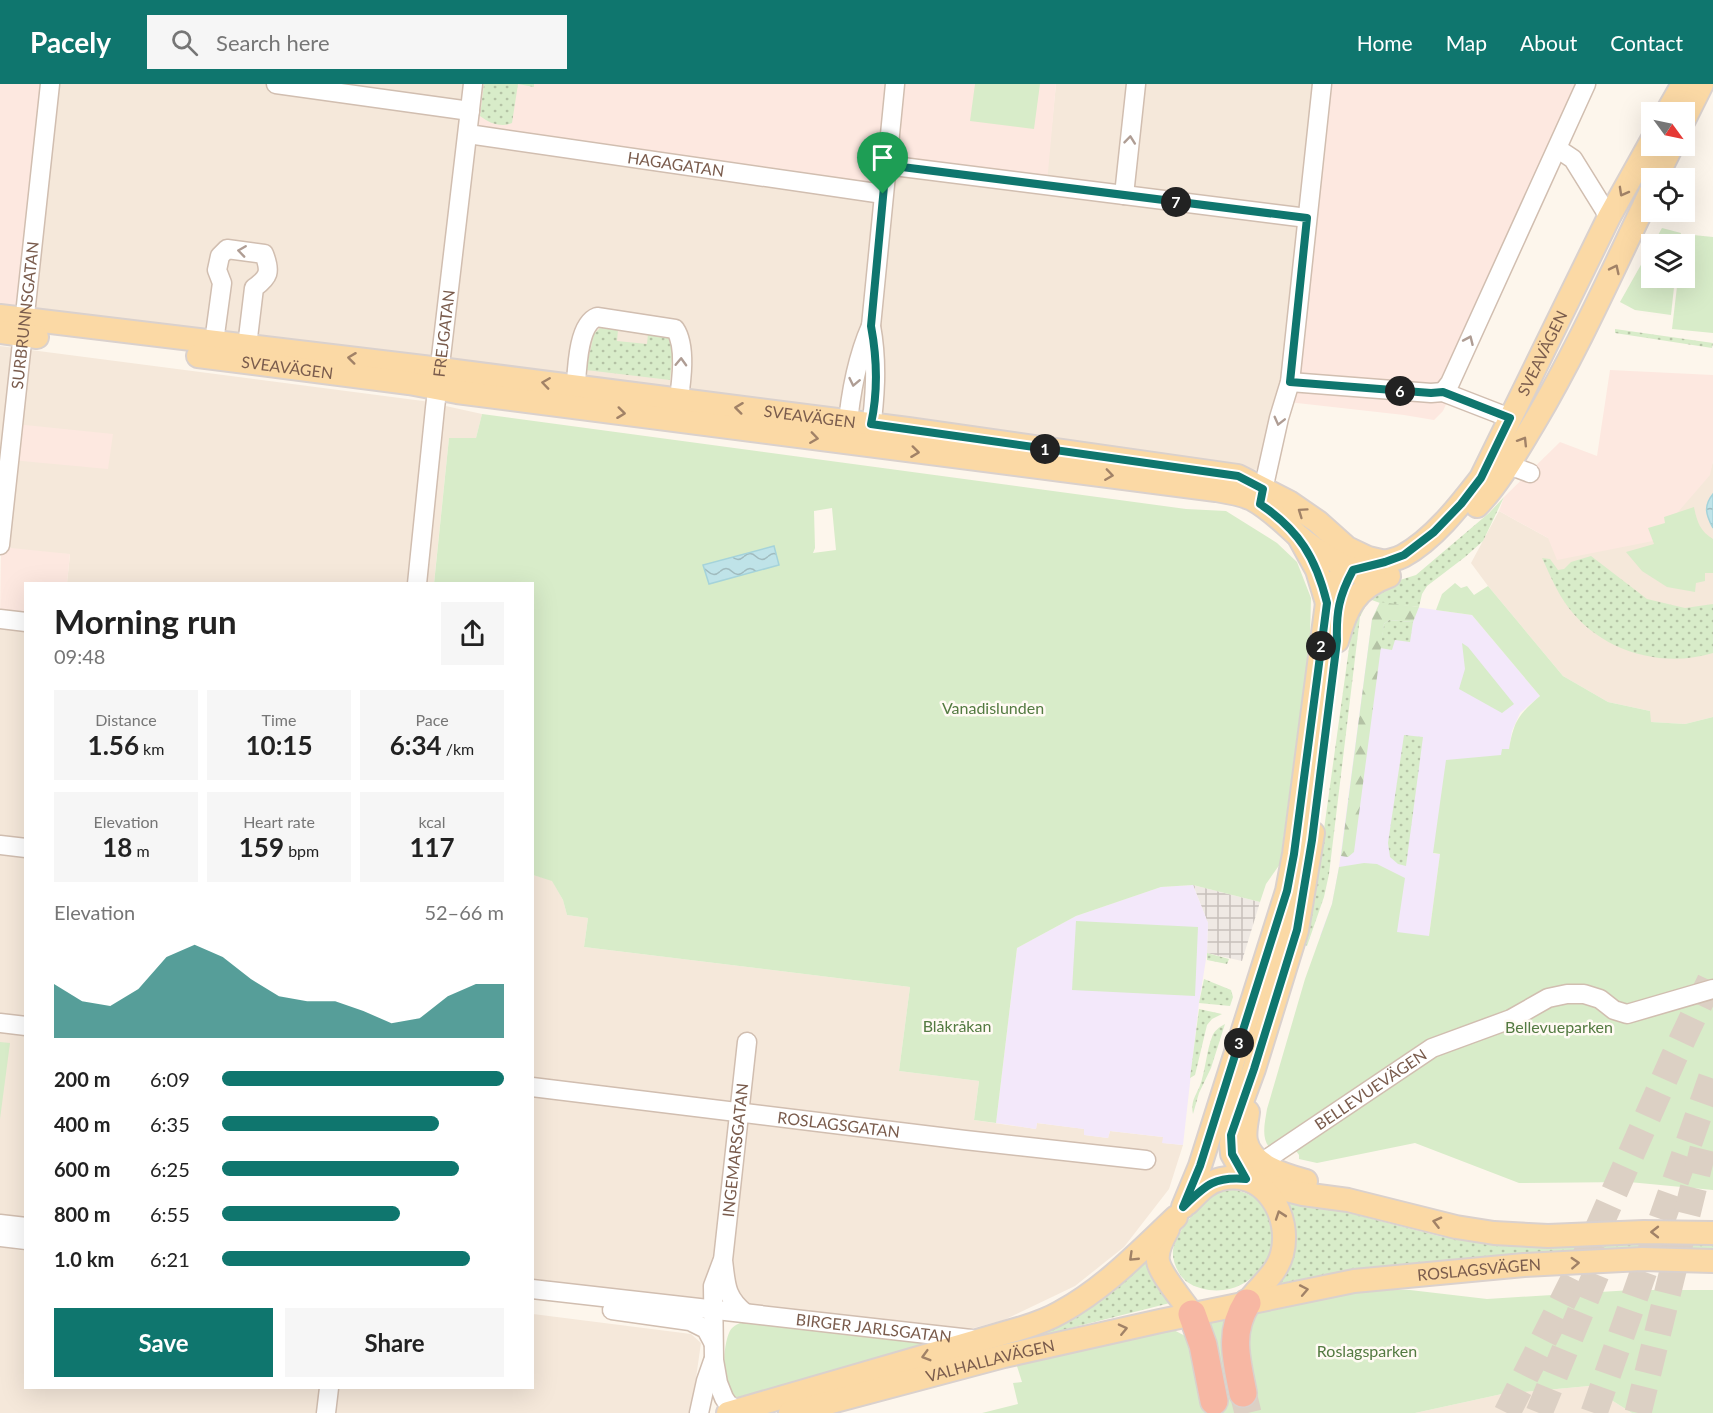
<!DOCTYPE html>
<html lang="en">
<head>
<meta charset="utf-8">
<style>
  :root { --surface:#fff; --page:#f6f6f6; --text:#222; --muted:#767676; --accent:#0f766e }
  body { margin:0; font-family:Lato,sans-serif; background:var(--page); color:var(--text); height:100vh; display:flex; flex-direction:column; font-size:22px; white-space:nowrap }
  * { box-sizing:border-box; margin:0 }
  p { font-size:20px; color:var(--muted) }
  .icon { flex:none; width:33px; height:33px; fill:none; stroke:currentColor; stroke-width:2; stroke-linecap:round; stroke-linejoin:round }
  .map { position:relative; flex:1; overflow:hidden }
  .side { position:absolute; left:24px; top:498px; width:510px; height:807px; display:flex; flex-direction:column; background:var(--surface); border-radius:0px; box-shadow:0 6px 24px #0002 }
  .side>* { flex:none }
  .needle { width:39px; rotate:123deg }
  .fabs { position:absolute; left:1641px; top:18px; display:grid; gap:12px }
  .fabs a { display:grid; place-items:center; width:54px; height:54px; border-radius:0px; background:var(--surface); box-shadow:0 6px 24px #0002; font-size:30px }
  .pin { position:absolute; display:grid; place-items:center; width:51px; height:51px; color:#fff; margin:-62px -26px; border-radius:50% 50% 50% 0; rotate:-45deg; box-shadow:0 0 6px #0007 }
  .pin .icon { rotate:45deg }
  .km { position:absolute; width:30px; height:30px; margin:-15px; border-radius:50%; background:#222; color:#fff; font-size:16px; line-height:30px; text-align:center }
  .round { display:grid; place-items:center; flex:none; width:63px; height:63px; border-radius:0px; background:var(--page) }
  .summary { display:flex; align-items:center; justify-content:space-between; height:102px; padding:0 30px }
  h1 { font-size:33px; font-weight:700; line-height:45px }
  .metrics { display:grid; grid-template-columns:repeat(3,1fr); gap:9px; height:102px; padding:6px 30px }
  .metrics div { display:grid; align-content:center; border-radius:0px; background:var(--page); text-align:center }
  .metrics b { font-size:26px; font-weight:700 }
  .metrics small { font-size:16px; font-weight:400 }
  .metrics p { font-size:16px }
  .chart { height:168px; padding:12px 30px }
  .chart p { display:flex; justify-content:space-between }
  .chart svg { width:100%; height:108px; margin-top:6px; fill:var(--accent); opacity:.7 }
  .action { display:flex; gap:12px; margin-top:auto; padding:12px 30px }
  .action a { flex:1; height:69px; border-radius:0px; background:var(--accent); color:#fff; font-size:24px; font-weight:700; line-height:69px; text-align:center }
  .action a+a { background:var(--page); color:var(--text) }
  ul { padding:0 30px; list-style:none; font-size:20px }
  li { display:grid; grid-template-columns:96px 72px 1fr; align-items:center; height:45px }
  li i { height:15px; border-radius:8px; background:var(--accent) }
  header { display:flex; align-items:center; gap:36px; box-sizing:border-box; height:84px; padding:0 30px; background:var(--accent); color:#fff }
  header strong { font-size:28px }
  nav { display:flex; gap:33px; margin-inline-start:auto; font-size:21px }
  .search { width:420px; height:54px; background:var(--page); display:flex; align-items:center; gap:15px; box-sizing:border-box; padding:0 21px; border-radius:0px; color:var(--muted); font-size:22px }
  .map>svg:first-child { display:block }
  .residential { fill:#f5e8da }
  .commercial { fill:#fde8e0 }
  .industrial { fill:url(#industrial-grid) }
  .education { fill:#f3e8fa }
  .grass { fill:url(#grass-dots) }
  .forest { fill:url(#forest-firs) }
  .park { fill:#d8ecc9; fill-rule:evenodd }
  .water { fill:url(#water-waves); stroke:#a5d3da; stroke-width:1.5 }
  .lines { fill:none; stroke-linecap:round; stroke-linejoin:round }
  .highway-tunnel { stroke:#dcd0c4; stroke-width:27; stroke-dasharray:27 14; stroke-linecap:butt }
  .minor-casing { stroke:#d1beb0; stroke-width:21 }
  .major-casing { stroke:#dad1cd; stroke-width:26 }
  .highway-casing { stroke:#dad1cd; stroke-width:30 }
  .minor { stroke:#fff; stroke-width:18 }
  .major { stroke:#fbd9a5; stroke-width:22 }
  .highway { stroke:#f7b7a3; stroke-width:27 }
  .oneway { stroke:#af9d94 }
  .oneway2 { stroke:#a18267 }
  .route-casing { stroke:#fff; stroke-width:12 }
  .route { stroke:#0f766e; stroke-width:8 }
  .labels { text-anchor:middle; stroke-width:5; stroke-linejoin:round; paint-order:stroke }
  .street-label { font-size:16px; fill:#7a5c4d; stroke:#fffaf3 }
  .park-label { font-size:16px; fill:#537a41; stroke:#fffaf3 }
</style>
</head>
<body>
<header>
<strong>Pacely</strong>
<div class="search"><svg class="icon" aria-label="search" viewBox="0 0 24 24"><circle cx="10" cy="10" r="6"/><path d="M15 15l6 6"/></svg>Search here</div>
<nav><a>Home</a><a>Map</a><a>About</a><a>Contact</a></nav>
</header>
<div class="map">
<svg width="1713" height="1329" viewBox="0 0 1713 1329">
  <defs>
    <pattern id="industrial-grid" width="8" height="8" patternUnits="userSpaceOnUse" patternTransform="scale(1.5)"><rect width="8" height="8" fill="#efe9e4"/><path d="M0 4h8M4 0v8" fill="none" stroke="#c7c0bb"/></pattern>
    <pattern id="grass-dots" width="8" height="8" patternUnits="userSpaceOnUse" patternTransform="scale(1.5)"><rect width="8" height="8" fill="#d8ecc9"/><path d="M2 2h.1M6 6h.1" fill="none" stroke="#b4c2a5" stroke-width="1.8" stroke-linecap="round"/></pattern>
    <pattern id="forest-firs" width="22" height="20" patternUnits="userSpaceOnUse" patternTransform="scale(1.5)"><rect width="22" height="20" fill="#d8ecc9"/><path d="M5 1l3.5 6h-7zM16 11l3.5 6h-7z" fill="#b4c2a5"/></pattern>
    <pattern id="water-waves" width="16" height="10" patternUnits="userSpaceOnUse" patternTransform="scale(1.5)"><rect width="16" height="10" fill="#bfe3e8"/><path d="M0 5q4-4 8 0t8 0" fill="none" stroke="#a0bbbe"/></pattern>
  </defs>
  <rect width="100%" height="100%" fill="#fdf6ec"/>
  <g class="residential">
    <path d="M49,0H469L886,80L1046,99L1056,0H1322L1280,378L1270,386L1222,385L23,240Z"/>
    <path d="M0,262L423,317L482,330L476,354H449L434,499H67L70,470L0,468Z"/>
    <path d="M1713,377V633L1685,640L1650,638V627L1608,618L1563,592L1488,502L1471,479L1499,427L1548,454L1709,391Z"/>
    <path d="M0,536L26,538L25,1134L0,1131Z"/>
    <path d="M533,791L552,796L563,816L567,831L588,834L584,863L910,903L899,987L979,997L974,1036L1036,1045L1037,1039L1085,1045V1051L1108,1054L1110,1047L1163,1053V1059L1183,1061L1169,1105L1124,1163L1075,1202L1004,1236L966,1246L533,1195Z"/>
    <path d="M0,1163L25,1167L26,1304H532L533,1230L691,1250L701,1259L691,1329H0Z"/>
    <path d="M1589,1302L1632,1329H1415L1502,1310Z"/>
  </g>
  <g class="commercial">
    <path d="M0,0H49L23,240L0,235Z"/>
    <path d="M469,0H1056L1047,99L886,80L882,108L462,55Z"/>
    <path d="M1322,0H1594L1443,327L1434,336L1404,331L1288,318Z"/>
    <path d="M1610,286L1713,291V377L1710,391L1653,457L1557,476L1548,454L1499,427L1504,413L1560,358L1597,372Z"/>
    <path d="M15,340L113,350L108,385L11,376Z"/>
    <path d="M1,463L70,470L67,499L26,500L25,538L0,536Z"/>
  </g>
  <path class="industrial" d="M1193,801L1260,818L1242,877L1207,869L1208,839Z"/>
  <g class="education">
    <path d="M1380,518L1472,531L1540,612L1520,629L1512,647L1509,665L1501,671L1434,770H1440L1429,852H1320L1332,820L1339,783L1372,535Z"/>
    <path d="M1193,801L1208,839L1207,869L1199,919L1183,1061L1162,1059L1163,1053L1110,1047L1108,1054L1084,1051V1045L1037,1039L1036,1045L996,1039L1017,864L1076,832L1161,803Z"/>
  </g>
  <g class="grass">
    <path d="M484,0H534V3L518,0L512,39C501,44 489,39 480,32Z"/>
    <path d="M600,244L618,246L617,257L647,260L648,250L669,252L673,266L670,296L586,286L594,250Z"/>
    <path d="M1615,245L1713,259L1712,264L1615,249Z"/>
    <path d="M1504,413L1483,457L1465,473L1427,502L1422,510L1419,523L1380,519L1369,515L1360,533L1329,790L1324,813L1307,862L1305,861L1313,825L1354,528L1367,510L1387,500L1416,491L1489,429Z"/>
    <path d="M1591,472L1647,515L1685,524L1713,520V569C1661,585 1601,567 1568,523C1557,508 1550,491 1542,474L1550,475L1558,486L1564,485L1571,478Z"/>
    <path d="M1389,536L1413,538L1410,558L1395,556L1392,566L1380,564L1384,540Z"/>
    <path d="M1404,651L1423,653L1406,782L1398,780L1390,773L1388,759Z"/>
    <path d="M1207,869L1229,875L1227,880L1207,876Z"/>
    <path d="M1204,895L1231,906L1233,913L1230,922L1199,919Z"/>
    <path d="M1199,925L1222,930L1212,935L1207,941L1195,991L1190,994Z"/>
    <path d="M1225,940L1211,984L1199,1009L1193,1030C1190,1014 1199,1009 1202,995C1206,981 1207,966 1212,953C1214,947 1219,943 1225,940Z"/>
    <path d="M1235,1106C1303,1120 1272,1214 1209,1206C1198,1204 1188,1201 1181,1192C1176,1185 1172,1175 1173,1166C1175,1149 1202,1116 1217,1109C1223,1107 1229,1106 1235,1106Z"/>
    <path d="M1294,1115L1443,1153L1476,1157L1713,1160V1166L1622,1164L1527,1170L1273,1205L1286,1120L1287,1116Z"/>
    <path d="M1146,1176L1152,1191L1174,1218L1011,1259Z"/>
  </g>
  <path class="forest" d="M1380,518L1419,523L1413,538L1389,536L1384,540L1354,768L1348,773L1341,772L1372,535Z"/>
  <g class="park">
    <path d="M975,0H1040L1034,45L970,37Z"/>
    <path d="M1662,144L1681,149L1679,160H1653Z"/>
    <path d="M1683,150L1713,153V249L1672,245L1678,194H1684V160H1682Z"/>
    <path d="M1651,163L1652,194H1675L1671,231L1635,226L1620,218Z"/>
    <path d="M482,330L1186,425L1226,427L1277,459L1297,478L1311,514L1310,554L1280,780L1266,800L1260,818L1193,801L1161,803L1076,832L1017,864L996,1039L974,1036L979,997L899,987L910,903L584,863L588,834L567,831L563,816L552,797L533,791L532,500H434L449,354H476ZM832,424L836,466L813,469L815,464L814,427Z"/>
    <path d="M1694,423C1697,438 1700,447 1713,455V489H1705V497L1696,499L1695,508L1667,503L1642,487L1626,468L1654,460L1648,444L1665,439L1664,433Z"/>
    <path d="M1455,499L1461,504L1467,502L1474,511L1488,502L1563,592L1608,618L1650,627L1651,638L1685,640L1713,633V1106L1629,1098L1519,1099L1415,1059L1317,1079L1299,1075V1071L1294,1064L1269,1063C1261,1053 1265,1038 1267,1025L1305,895L1332,820L1339,783L1364,779L1377,780L1405,794L1397,848L1429,852L1440,770L1433,769L1446,676L1501,671L1502,665H1509C1514,637 1518,631 1540,612L1472,531L1436,526L1442,510Z"/>
    <path d="M1462,559L1468,563L1514,620L1502,629L1459,605L1465,585Z"/>
    <path d="M1076,837L1198,843L1195,912L1072,906Z"/>
    <path d="M0,958L10,959L0,1035Z"/>
    <path d="M1364,1204L1410,1206L1487,1215L1632,1206H1713V1329H1632L1589,1302L1502,1310L1415,1329H982L1018,1320L1013,1299L1022,1298L1016,1279L1172,1245L1187,1253C1212,1232 1221,1232 1253,1234L1263,1226Z"/>
    <path d="M743,1238L926,1260L737,1317C721,1305 722,1266 729,1249C731,1243 737,1240 743,1238Z"/>
  </g>
  <g class="water">
    <path d="M1713,410V444C1706,431 1703,422 1713,410Z"/>
    <path d="M774,462L779,481L709,500L703,481Z"/>
  </g>
  <g class="lines">
    <g class="highway-tunnel">
      <path d="M1243,1309L1248,1329"/>
      <path d="M1507,1329L1590,1163L1674,973L1713,891"/>
      <path d="M1539,1329L1596,1190"/>
      <path d="M1594,1329L1713,990"/>
      <path d="M1638,1329L1703,1065"/>
    </g>
    <defs>
      <g id="minor">
        <path d="M276,0L470,27"/>
        <path id="s1" d="M468,50L883,110"/>
        <path d="M1558,65L1573,75L1609,133"/>
        <path d="M886,81L1307,134"/>
        <path d="M1124,111L1136,0"/>
        <path d="M214,258L222,199L217,186L220,172L227,165L264,170C271,188 269,193 254,204L247,262"/>
        <path d="M1290,298L1431,309L1443,308L1510,334"/>
        <path d="M1443,308L1450,299L1586,0"/>
        <path d="M575,313C577,293 576,241 597,233L675,245C688,264 680,306 677,329"/>
        <path d="M847,348C850,312 856,276 871,242"/>
        <path d="M870,353C875,315 878,280 871,242L895,0"/>
        <path d="M1498,377L1530,389"/>
        <path d="M1261,415L1279,334L1290,298L1322,0"/>
        <path id="s2" d="M0,461L50,0"/>
        <path id="s3" d="M417,500L435,324L473,0"/>
        <path d="M0,535L26,538"/>
        <path d="M0,761L26,764"/>
        <path d="M0,939L26,942"/>
        <path id="s4" d="M532,1003L965,1056L1146,1076"/>
        <path id="s5" d="M1261,1079L1432,964L1511,935L1548,914L1567,910H1584L1600,915L1614,926L1627,930L1713,905"/>
        <path d="M0,1140L26,1143"/>
        <path d="M0,1153L26,1156"/>
        <path d="M722,1178L713,1202L714,1276L718,1299L724,1314L728,1320L742,1329"/>
        <path id="s6" d="M532,1205L971,1255"/>
        <path d="M612,1226L690,1237L706,1245L713,1258"/>
        <path id="s7" d="M745,1229C725,1213 726,1200 723,1176L747,958"/>
        <path d="M326,1329L329,1304"/>
        <path d="M699,1329L706,1297L713,1277"/>
      </g>
      <g id="major">
        <path d="M1667,28L1683,0"/>
        <path d="M1684,36L1702,0"/>
        <path d="M1656,94L1672,62"/>
        <path id="s8" d="M0,232L440,285L908,345L1238,392L1289,418L1318,438L1347,464L1368,474L1385,478"/>
        <path d="M0,248L37,253"/>
        <path id="s9" d="M198,272L409,299L457,308L1216,406C1228,408 1241,410 1252,415C1269,424 1283,438 1296,450C1319,470 1350,487 1378,496"/>
        <path d="M1477,422C1500,398 1517,367 1534,339C1579,263 1614,183 1652,105"/>
        <path d="M1300,455L1317,486L1327,519"/>
        <path d="M1337,557C1346,525 1355,504 1389,492"/>
        <path d="M1248,1028C1247,1037 1244,1048 1246,1057C1251,1082 1285,1091 1306,1097"/>
        <path d="M1246,1095L1232,1070L1231,1060L1233,1042L1254,985L1297,846L1313,749"/>
        <path d="M1254,1098L1303,1110L1348,1116L1456,1143L1494,1149L1548,1152L1644,1148L1713,1149"/>
        <path d="M1188,1119C1198,1109 1207,1098 1221,1095C1265,1085 1292,1132 1282,1170C1277,1190 1258,1203 1247,1219"/>
        <path id="s10" d="M1183,1123L1200,1082L1287,807L1294,770L1327,519C1330,512 1334,501 1339,494C1351,480 1386,481 1403,472C1434,455 1460,421 1481,394L1609,133L1652,56"/>
        <path d="M1168,1145C1163,1154 1156,1166 1158,1177C1160,1190 1184,1218 1192,1230"/>
        <path d="M728,1329L1022,1244C1035,1240 1049,1235 1061,1228C1105,1204 1140,1167 1176,1133"/>
        <path id="s11" d="M790,1329L1004,1272L1160,1237L1354,1197L1524,1181L1642,1175L1713,1177"/>
      </g>
      <g id="highway">
        <path d="M1192,1230L1203,1261L1214,1317"/>
        <path d="M1243,1309C1237,1277 1228,1249 1247,1219"/>
      </g>
    </defs>
    <use href="#minor" class="minor-casing"/>
    <use href="#major" class="major-casing"/>
    <use href="#highway" class="highway-casing"/>
    <use href="#minor" class="minor"/>
    <use href="#major" class="major"/>
    <use href="#highway" class="highway"/>
  </g>
  <defs><path id="oneway-chevron" d="M-2-3.5L2.5 0L-2 3.5" fill="none" stroke-width="1.6" stroke-linecap="round" stroke-linejoin="round" transform="scale(1.5)"/></defs>
  <g class="oneway">
    <use href="#oneway-chevron" transform="translate(1130 56) rotate(-84)"/>
    <use href="#oneway-chevron" transform="translate(242 167) rotate(-172)"/>
    <use href="#oneway-chevron" transform="translate(1469 256) rotate(-66)"/>
    <use href="#oneway-chevron" transform="translate(681 278) rotate(-88)"/>
    <use href="#oneway-chevron" transform="translate(854 298) rotate(102)"/>
    <use href="#oneway-chevron" transform="translate(1279 337) rotate(104)"/>
  </g>
  <g class="oneway2">
    <use href="#oneway-chevron" transform="translate(1623 108) rotate(119)"/>
    <use href="#oneway-chevron" transform="translate(1615 185) rotate(-64)"/>
    <use href="#oneway-chevron" transform="translate(352 274) rotate(-173)"/>
    <use href="#oneway-chevron" transform="translate(546 299) rotate(-172)"/>
    <use href="#oneway-chevron" transform="translate(739 324) rotate(-173)"/>
    <use href="#oneway-chevron" transform="translate(621 329) rotate(7)"/>
    <use href="#oneway-chevron" transform="translate(814 354) rotate(8)"/>
    <use href="#oneway-chevron" transform="translate(1523 357) rotate(-58)"/>
    <use href="#oneway-chevron" transform="translate(915 368) rotate(7)"/>
    <use href="#oneway-chevron" transform="translate(1109 391) rotate(8)"/>
    <use href="#oneway-chevron" transform="translate(1302 428) rotate(-145)"/>
    <use href="#oneway-chevron" transform="translate(1280 1131) rotate(-109)"/>
    <use href="#oneway-chevron" transform="translate(1437 1138) rotate(-166)"/>
    <use href="#oneway-chevron" transform="translate(1655 1148) rotate(180)"/>
    <use href="#oneway-chevron" transform="translate(1133 1173) rotate(136)"/>
    <use href="#oneway-chevron" transform="translate(1575 1179) rotate(-3)"/>
    <use href="#oneway-chevron" transform="translate(1304 1206) rotate(-11)"/>
    <use href="#oneway-chevron" transform="translate(1123 1245) rotate(-13)"/>
    <use href="#oneway-chevron" transform="translate(926 1272) rotate(164)"/>
  </g>
  <g class="lines">
    <defs>
      <path id="route" d="M886,81L1307,134L1290,298L1431,309L1443,308L1510,334L1481,394L1461,420L1434,448L1404,471L1385,478L1353,486C1339,512 1336,528 1337,557L1312,756L1297,846L1254,985L1231,1051L1232,1070L1246,1095C1214,1092 1205,1102 1183,1123L1200,1082L1287,807L1294,770L1327,519C1316,474 1299,446 1260,420L1263,405L1238,392L871,340C878,308 877,274 871,242Z"/>
    </defs>
    <use href="#route" class="route-casing"/>
    <use href="#route" class="route"/>
  </g>
  <g class="labels">
    <g class="street-label">
      <text dy="6" stroke="none"><textPath href="#s1" startOffset="210">HAGAGATAN</textPath></text>
      <text dy="6" stroke="none"><textPath href="#s2" startOffset="231">SURBRUNNSGATAN</textPath></text>
      <text dy="6" stroke="none"><textPath href="#s3" startOffset="252">FREJGATAN</textPath></text>
      <text dy="6" stroke="none"><textPath href="#s10" startOffset="970">SVEAVÄGEN</textPath></text>
      <text dy="6" stroke="none"><textPath href="#s9" startOffset="90">SVEAVÄGEN</textPath></text>
      <text dy="6" stroke="none"><textPath href="#s8" startOffset="816">SVEAVÄGEN</textPath></text>
      <text dy="6" stroke="none"><textPath href="#s5" startOffset="132">BELLEVUEVÄGEN</textPath></text>
      <text dy="6" stroke="none"><textPath href="#s4" startOffset="309">ROSLAGSGATAN</textPath></text>
      <text dy="6" stroke="none"><textPath href="#s7" startOffset="170">INGEMARSGATAN</textPath></text>
      <text dy="6" stroke="none"><textPath href="#s11" startOffset="705">ROSLAGSVÄGEN</textPath></text>
      <text dy="6" stroke="none"><textPath href="#s6" startOffset="344">BIRGER JARLSGATAN</textPath></text>
      <text dy="6" stroke="none"><textPath href="#s11" startOffset="207">VALHALLAVÄGEN</textPath></text>
    </g>
    <g class="park-label">
      <text x="993" y="630">Vanadislunden</text>
      <text x="957" y="948">Blåkråkan</text>
      <text x="1559" y="949">Bellevueparken</text>
      <text x="1367" y="1273">Roslagsparken</text>
    </g>
  </g>
</svg>
<div class="fabs">
<a><svg class="needle" viewBox="-14 -14 28 28"><path d="M0-13l5 13h-10z" fill="#e53935"/><path d="M0 13l5-13h-10z" fill="#767676"/></svg></a>
<a><svg class="icon" aria-label="locate" viewBox="0 0 24 24"><circle cx="12" cy="12" r="6"/><path d="M12 2v4M12 18v4M2 12h4M18 12h4"/></svg></a>
<a><svg class="icon" aria-label="layers" viewBox="0 0 24 24"><path d="M12 4l9 5-9 5-9-5zM3 14l9 5 9-5"/></svg></a>
</div>
<div class="pin" style="left:883px;top:110px;background:#1e9e55"><svg class="icon" aria-label="arrive" viewBox="0 0 24 24"><path d="M6 21V4h12l-3 4 3 4H6"/></svg></div>
<b class="km" style="left:1045px;top:365px">1</b>
<b class="km" style="left:1321px;top:562px">2</b>
<b class="km" style="left:1239px;top:959px">3</b>
<b class="km" style="left:1400px;top:307px">6</b>
<b class="km" style="left:1176px;top:118px">7</b>
<section class="side">
<div class="summary"><div><h1>Morning run</h1><p>09:48</p></div><a class="round"><svg class="icon" aria-label="share" viewBox="0 0 24 24"><path d="M12 15V3M7 8l5-5 5 5M5 13v7h14v-7"/></svg></a></div>
<div class="metrics">
<div><p>Distance</p><b>1.56<small> km</small></b></div>
<div><p>Time</p><b>10:15</b></div>
<div><p>Pace</p><b>6:34<small> /km</small></b></div>
</div>
<div class="metrics">
<div><p>Elevation</p><b>18<small> m</small></b></div>
<div><p>Heart rate</p><b>159<small> bpm</small></b></div>
<div><p>kcal</p><b>117</b></div>
</div>
<div class="chart"><p><span>Elevation</span>52–66 m</p>
<svg viewBox="0 0 160 44" preserveAspectRatio="none"><path d="M0 44V22L10 29L20 31L30 24L40 11L50 6L60 11L70 20L80 27L90 29L100 29L110 33L120 38L130 36L140 27L150 22L160 22V44z"/></svg>
</div>
<ul>
<li><b>200 m</b>6:09<i style="width:100%"></i></li>
<li><b>400 m</b>6:35<i style="width:77%"></i></li>
<li><b>600 m</b>6:25<i style="width:84%"></i></li>
<li><b>800 m</b>6:55<i style="width:63%"></i></li>
<li><b>1.0 km</b>6:21<i style="width:88%"></i></li>
</ul>
<div class="action"><a>Save</a><a>Share</a></div>
</section>
</div>
</body>
</html>
